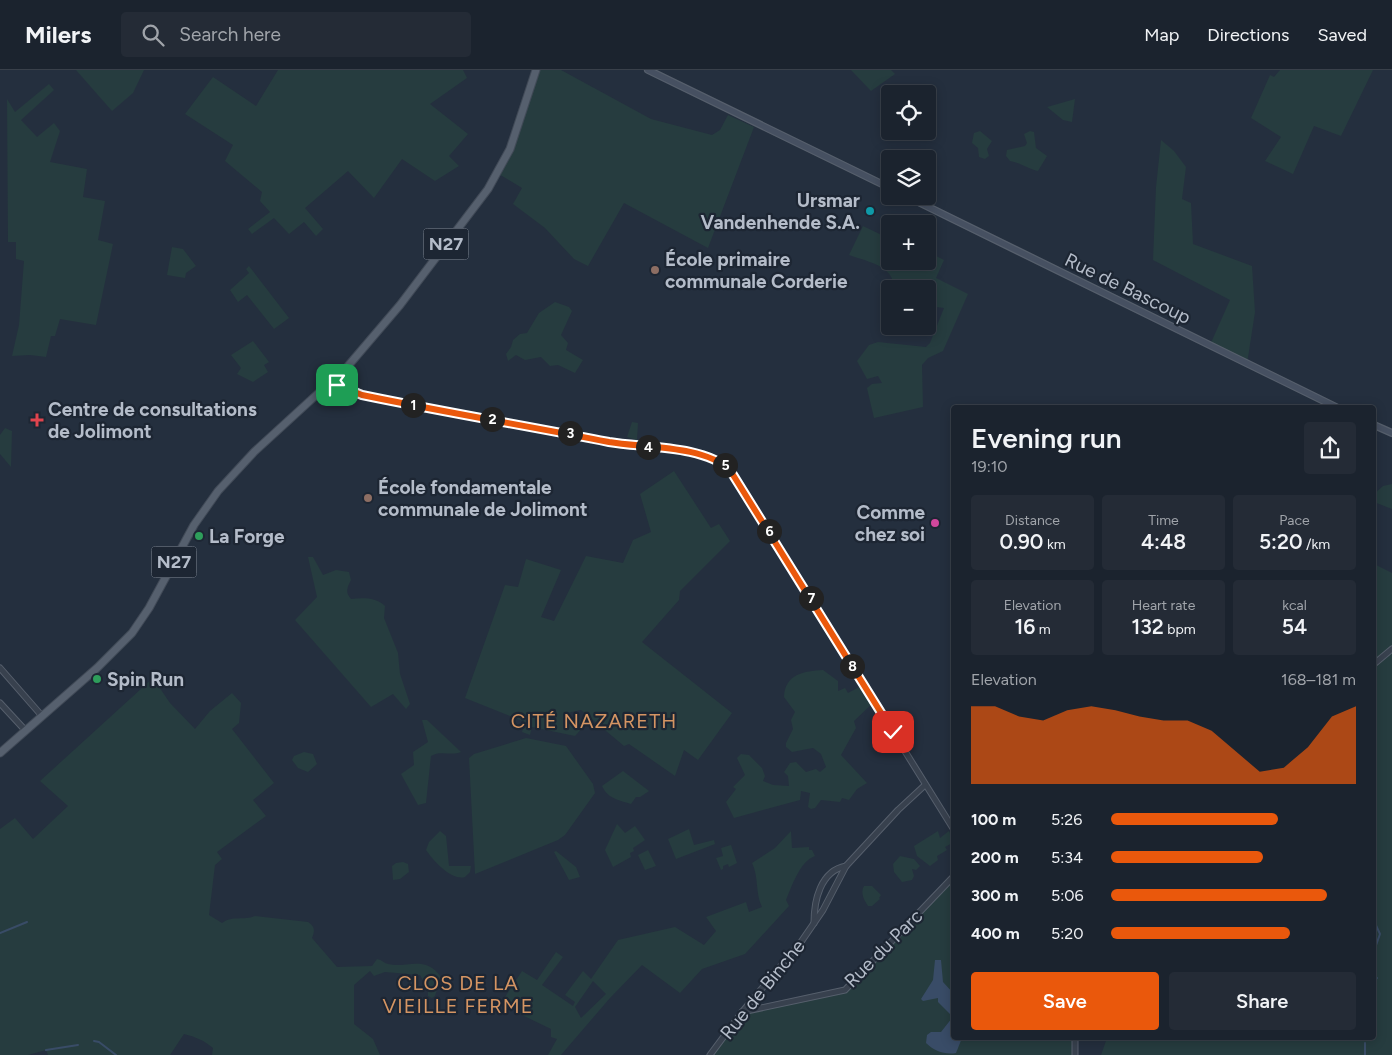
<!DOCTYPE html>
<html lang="en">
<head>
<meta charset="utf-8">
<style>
  :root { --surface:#1b232e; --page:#242b36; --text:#f1f3f6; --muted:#a0a4aa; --line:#39404a; --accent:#ea580c }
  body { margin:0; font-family:Figtree,sans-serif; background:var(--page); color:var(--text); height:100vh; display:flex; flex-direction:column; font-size:19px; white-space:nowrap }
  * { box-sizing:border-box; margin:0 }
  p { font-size:16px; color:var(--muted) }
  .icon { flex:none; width:28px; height:28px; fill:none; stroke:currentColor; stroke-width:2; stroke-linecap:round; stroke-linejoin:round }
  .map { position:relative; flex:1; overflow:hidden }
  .sheet { position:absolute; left:951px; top:335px; width:425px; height:635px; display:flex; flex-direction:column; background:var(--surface); border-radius:5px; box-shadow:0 2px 12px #0003,0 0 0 1px var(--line) }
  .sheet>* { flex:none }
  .controls { position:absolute; left:881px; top:15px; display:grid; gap:10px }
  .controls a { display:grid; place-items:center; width:55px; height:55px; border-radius:5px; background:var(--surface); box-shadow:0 2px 12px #0003,0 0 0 1px var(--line); font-size:25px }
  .pin { position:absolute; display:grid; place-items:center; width:42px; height:42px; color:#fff; margin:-21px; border-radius:10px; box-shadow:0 2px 8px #0006 }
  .km { position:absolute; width:25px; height:25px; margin:-12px; border-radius:50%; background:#222; color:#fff; font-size:14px; line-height:25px; text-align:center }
  .round { display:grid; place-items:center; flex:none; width:52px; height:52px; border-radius:5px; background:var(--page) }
  .summary { display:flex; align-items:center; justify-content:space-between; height:85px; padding:0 20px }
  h1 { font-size:28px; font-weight:600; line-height:38px }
  .stats { display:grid; grid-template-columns:repeat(3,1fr); gap:8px; height:85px; padding:5px 20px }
  .stats div { display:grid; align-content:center; border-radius:5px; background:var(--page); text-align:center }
  .stats b { font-size:21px; font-weight:600 }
  .stats small { font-size:14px; font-weight:400 }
  .stats p { font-size:14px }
  .chart { height:140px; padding:10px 20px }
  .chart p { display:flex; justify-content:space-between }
  .chart svg { width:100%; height:90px; margin-top:5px; fill:var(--accent); opacity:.7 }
  .action { display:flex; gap:10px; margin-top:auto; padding:10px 20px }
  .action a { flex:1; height:58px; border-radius:5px; background:var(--accent); color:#fff; font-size:20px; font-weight:600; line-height:58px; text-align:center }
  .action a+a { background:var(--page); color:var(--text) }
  ul { padding:0 20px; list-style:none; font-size:16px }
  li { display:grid; grid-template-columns:80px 60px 1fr; align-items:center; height:38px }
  li i { height:12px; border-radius:6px; background:var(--accent) }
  header { display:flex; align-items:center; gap:30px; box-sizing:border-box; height:70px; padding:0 25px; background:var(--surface); border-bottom:1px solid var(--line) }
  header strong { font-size:24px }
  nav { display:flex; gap:28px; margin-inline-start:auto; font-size:18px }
  .search { width:350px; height:45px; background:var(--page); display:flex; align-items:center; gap:12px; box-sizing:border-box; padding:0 18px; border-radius:5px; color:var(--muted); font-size:19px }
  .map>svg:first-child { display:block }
  .green { fill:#263c3f; fill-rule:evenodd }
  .water { fill:#394c67 }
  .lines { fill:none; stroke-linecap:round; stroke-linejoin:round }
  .stream { stroke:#394c67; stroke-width:2 }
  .tertiary-casing { stroke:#565f6c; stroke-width:7 }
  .secondary-casing { stroke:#565f6c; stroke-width:8 }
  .primary-casing { stroke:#414a57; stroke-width:9 }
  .tertiary { stroke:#38414e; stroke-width:5 }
  .secondary { stroke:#465061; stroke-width:5.5 }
  .primary { stroke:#56606e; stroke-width:7 }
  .route-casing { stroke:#fff; stroke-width:10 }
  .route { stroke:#ea580c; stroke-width:6 }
  .culture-dot { fill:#0f9aa8; stroke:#1d2633; stroke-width:2 }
  .education-dot { fill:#8d6e63; stroke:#1d2633; stroke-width:2 }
  .health-dot { fill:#e0444e; stroke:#1d2633; stroke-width:2 }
  .hotel-dot { fill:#d1479c; stroke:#1d2633; stroke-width:2 }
  .leisure-dot { fill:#2e9e5b; stroke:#1d2633; stroke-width:2 }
  .labels { text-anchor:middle; stroke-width:4.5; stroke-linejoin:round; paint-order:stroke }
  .shield { fill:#1d2633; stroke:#878f9c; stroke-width:1 }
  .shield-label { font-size:18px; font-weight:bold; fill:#b4bcc9 }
  .poi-label { font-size:19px; font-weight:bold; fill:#b4bcc9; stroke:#1d2633; text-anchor:start }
  .street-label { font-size:19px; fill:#b4bcc9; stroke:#1d2633 }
  .neighbourhood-label { font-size:20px; letter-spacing:1px; fill:#d59563; stroke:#1d2633 }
</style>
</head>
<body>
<header>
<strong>Milers</strong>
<div class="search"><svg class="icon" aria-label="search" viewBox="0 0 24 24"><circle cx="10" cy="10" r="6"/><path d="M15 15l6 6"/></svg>Search here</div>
<nav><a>Map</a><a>Directions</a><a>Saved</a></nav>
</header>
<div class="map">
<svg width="1392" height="985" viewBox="0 0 1392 985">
  <rect width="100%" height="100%" fill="#242f3e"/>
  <g class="green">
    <path d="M76,0H144L133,23L112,41Z"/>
    <path d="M278,0H463L467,8L430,34L468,64L449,86L459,96L435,111L402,89L374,128L348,101L305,138L323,159L316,166L304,152L289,164L274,148L252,164L248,159L270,142L260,131L262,122L225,91L233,75L185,44L213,7L256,36Z"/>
    <path d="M539,0H561L651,49L712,65L720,60L728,45L754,57L708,178L624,133L588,196L574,189L545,158L513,134L522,118L497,103Z"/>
    <path d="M851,0H891L895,4L871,21Z"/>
    <path d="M1280,0H1373L1341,66L1314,56L1293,104L1265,91L1281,67L1251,48L1270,5L1274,7Z"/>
    <path d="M49,14L54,20L21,50L37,67L54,53L60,61L50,92L87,99L83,127L105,131L98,170L113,174L96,255L60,249L55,266H51L46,287L30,285L12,286L19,255L24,191L16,189V172H8L7,29L15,42Z"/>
    <path d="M1075,29L1072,52L1063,50L1047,37Z"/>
    <path d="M980,61L992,71L987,79L989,86L985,89L979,87L978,78L972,73L974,63Z"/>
    <path d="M1030,61L1034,62L1036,78L1047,86L1038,101C1028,99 1021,93 1010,91L1006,86L1007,80L1025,76L1027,73L1024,64Z"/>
    <path d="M1161,70L1174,81L1186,97L1182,129L1191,133L1193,174L1252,196L1255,242L1247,294L1210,275L1230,230L1153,190L1156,117Z"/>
    <path d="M863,156L890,169V191H928V186L934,189L936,186L944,190L936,208L968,224L943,281L928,288L922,295L923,337L874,348L867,318L872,314L882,313L878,306L867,309L857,291L869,275L878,272L926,277L930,273L944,238L928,236V219L893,218C896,196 865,191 849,185Z"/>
    <path d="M172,177L183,179L196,196L186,203L185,208L167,205Z"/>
    <path d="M249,196L289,248L274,259L247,225L238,232L230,220L249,203L246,199Z"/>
    <path d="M555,232L569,237L572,241L561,265L568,273L566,280L583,290L575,303L558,295L550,296L541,287L525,290L516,285L508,291L506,284L511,277L513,270L520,264L527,263L539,243Z"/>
    <path d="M253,271L269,292L264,295L268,302L253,312L237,304L241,298L231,285Z"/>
    <path d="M632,352L638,353L637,370L627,367Z"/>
    <path d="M5,358L12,361L11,397L0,384V365Z"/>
    <path d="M674,401L711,458L719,454L730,471L680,521L679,530L642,572L732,643L698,690L684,680L675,706L629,674L624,676L581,640L567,643L569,650L579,649L586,654L575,666L532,657L530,665L522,662L525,652L465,628L505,515L518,517L526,489L561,500L541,547L554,551L586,486L623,493L633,470L651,462L640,424Z"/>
    <path d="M1392,414V439L1374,432V424L1383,416Z"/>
    <path d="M308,487H313L323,505L336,500L349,502L351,510C347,518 345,522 351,529C363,528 375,527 385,536L384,548L398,583L400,604L410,634L406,639L393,624L371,637L295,550L317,527Z"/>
    <path d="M1374,494L1392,503V579L1374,594Z"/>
    <path d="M1392,583V985H1101L1107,968H1374V598Z"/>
    <path d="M823,600L838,611V621L845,618L848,623L863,615L874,632L854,651L856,658L841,685L867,713L857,719L849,730L842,728L840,732L821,730L815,738L811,739L808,737L810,723L801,721L800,730L734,748L726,732L736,719L733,717L745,705L737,688L741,684L749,685L762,698L765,706L763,711L773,715L789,716L788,706L784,702L790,693L796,692L806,702L816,699L820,702L826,697L821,684L813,678L792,682L786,677V673L793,659L791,650L795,642L784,627C785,604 804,601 823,600Z"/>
    <path d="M153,608L170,633L195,659L210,641L232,623L241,633L239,653L232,659L274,713L253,730L266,746L217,782L222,789L215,795L209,845L222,853C233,845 243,851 255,846L308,852C315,856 315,861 312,868L337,897L372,896L377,889C382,890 384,893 388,894C405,899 425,884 441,907L435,926L432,928L428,926V920L420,905L385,902L374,906L370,901L354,915V954L373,969L380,985H212L213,978C203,970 196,967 184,964L170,985H48L46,980L28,985H0V759L15,748L33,769L68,736L40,711Z"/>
    <path d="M422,650H427L461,682C451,686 440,680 431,686L426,733L418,735L401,704L414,695L413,682L428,672Z"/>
    <path d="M526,668L566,676L593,714L595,723L565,765L558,770L475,804L469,688L474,684Z"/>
    <path d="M304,682L313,684L317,694L308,702L298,698L292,690L294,686Z"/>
    <path d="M623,701L649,721L640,727H636L631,734C618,730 607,728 602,716Z"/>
    <path d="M617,754L625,763L635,756L645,770L633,778L634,781L630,783L631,787L613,797L605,780Z"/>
    <path d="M689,759L694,775L714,770L715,774L676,789L668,769Z"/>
    <path d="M440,761L446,766L449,796H471L470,802L465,807C451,811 433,790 426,780L429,772Z"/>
    <path d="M791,761L792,778L809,777V780H812L815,786C800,791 792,816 786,830L789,836L745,884L702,899L680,923L642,895L610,928L561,985H548L557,969L551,967V959L522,945L505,927L522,901L537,910L556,882L563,887L542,915L573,936L575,932L565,925L583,901L591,909L618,870L675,857L704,875L716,861L706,847L746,832L749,842L762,837C755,823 759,807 752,793L775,778ZM593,911L606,924L581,948L575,937Z"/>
    <path d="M938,761L940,768L949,761L954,772L945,777L947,780L937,786L938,790L930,796L917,786L914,776Z"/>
    <path d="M731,775L737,793L729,797L728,794L723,796V799L721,800L716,788L723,786L721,778Z"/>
    <path d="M648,780L656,796L645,800L638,785Z"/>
    <path d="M556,781L576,797L580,807L569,810L554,782Z"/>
    <path d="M900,786L914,789L920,796L916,800L912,799L914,806L912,810L902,812L894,802L893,794Z"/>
    <path d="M403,792L408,794L409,802L400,809L393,810L392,796L396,793Z"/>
    <path d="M954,810V968H1075V985H713L743,944L845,922Z"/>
    <path d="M864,816H872L881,825L879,828L880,829L872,836H868C864,830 860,823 864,816Z"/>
  </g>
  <g class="water">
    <path d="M935,890H941L943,912L954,924V944H950L938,932V928L923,931L921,929L933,910Z"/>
    <path d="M952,948L954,968H962L956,983C945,985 934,981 926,973L927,965L931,962H941Z"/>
  </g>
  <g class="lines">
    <g class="stream">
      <path d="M1374,851L1380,864L1374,881"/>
      <path d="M0,863L27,852"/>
      <path d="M1374,911L1377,908"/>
      <path d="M94,971L99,972L116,985"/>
      <path d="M46,980L78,975"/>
      <path d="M1365,985V973"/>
    </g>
    <defs>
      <g id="tertiary">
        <path d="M348,296L352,315"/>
        <path d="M337,307L343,308L358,322"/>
        <path d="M329,314L362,325C444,342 527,356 609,372C644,378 704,375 730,400L954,760"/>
        <path d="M1374,594L1392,579"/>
        <path d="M0,598L42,646"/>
        <path d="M0,633L25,660"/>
        <path d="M814,853C814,831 820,801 846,796"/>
        <path d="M742,942L845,920L954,806"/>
        <path d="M1075,968V985"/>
        <path d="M710,985L742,942L801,872L823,840L846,796L898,740L925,715"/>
      </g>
      <g id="secondary">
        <path d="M648,0L890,118"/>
        <path d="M906,126L1338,338"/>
        <path d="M1374,355L1392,363"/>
      </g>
      <path id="primary" d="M0,683L97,598L132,563L149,538L194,455L218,421L254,382L348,296L400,235L488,119L510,79L536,0"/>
    </defs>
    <use href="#tertiary" class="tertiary-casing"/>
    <use href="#secondary" class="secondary-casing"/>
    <use href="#primary" class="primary-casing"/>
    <use href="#tertiary" class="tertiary"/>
    <use href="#secondary" class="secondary"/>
    <use href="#primary" class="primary"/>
  </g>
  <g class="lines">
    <defs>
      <path id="route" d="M337,315L362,325C444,342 527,356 609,372C644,378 703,375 730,400L893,662"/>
    </defs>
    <use href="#route" class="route-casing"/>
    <use href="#route" class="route"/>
  </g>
  <circle class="culture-dot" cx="870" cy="141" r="5"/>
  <g class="education-dot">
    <circle cx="655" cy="200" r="5"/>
    <circle cx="368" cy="428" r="5"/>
  </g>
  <path class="health-dot" d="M34.5 342.5h5v5h5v5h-5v5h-5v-5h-5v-5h5z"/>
  <circle class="hotel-dot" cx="935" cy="453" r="5"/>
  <g class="leisure-dot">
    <circle cx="199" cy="466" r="5"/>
    <circle cx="97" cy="609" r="5"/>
  </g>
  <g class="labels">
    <g class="shield">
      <rect x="423.5" y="158.5" width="45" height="31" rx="4"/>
      <rect x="151.5" y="476.5" width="45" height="31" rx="4"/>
    </g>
    <g class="shield-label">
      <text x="446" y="180">N27</text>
      <text x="174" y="498">N27</text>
    </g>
    <g class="poi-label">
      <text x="860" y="137" text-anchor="end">Ursmar<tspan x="860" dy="22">Vandenhende S.A.</tspan></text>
      <text x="665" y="196">École primaire<tspan x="665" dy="22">communale Corderie</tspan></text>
      <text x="48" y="346">Centre de consultations<tspan x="48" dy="22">de Jolimont</tspan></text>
      <text x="378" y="424">École fondamentale<tspan x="378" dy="22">communale de Jolimont</tspan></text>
      <text x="925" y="449" text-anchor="end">Comme<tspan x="925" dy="22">chez soi</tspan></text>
      <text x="209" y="473">La Forge</text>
      <text x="107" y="616">Spin Run</text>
    </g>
    <g class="street-label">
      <text transform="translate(1128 218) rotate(26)" y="7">Rue de Bascoup</text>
      <text transform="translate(883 878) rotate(-45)" y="7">Rue du Parc</text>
      <text transform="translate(762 919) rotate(-51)" y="7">Rue de Binche</text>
    </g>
    <g class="neighbourhood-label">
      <text x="594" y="658">CITÉ NAZARETH</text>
      <text x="458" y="920">CLOS DE LA<tspan x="458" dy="23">VIEILLE FERME</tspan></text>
    </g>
  </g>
</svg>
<div class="controls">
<a><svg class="icon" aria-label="locate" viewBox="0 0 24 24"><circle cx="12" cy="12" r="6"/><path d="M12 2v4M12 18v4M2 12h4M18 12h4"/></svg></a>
<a><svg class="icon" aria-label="layers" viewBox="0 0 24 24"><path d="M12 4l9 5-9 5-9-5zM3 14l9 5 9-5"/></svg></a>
<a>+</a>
<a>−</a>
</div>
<div class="pin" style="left:337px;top:315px;background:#1e9e55"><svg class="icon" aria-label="arrive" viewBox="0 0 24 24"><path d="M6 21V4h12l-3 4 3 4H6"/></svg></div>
<div class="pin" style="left:893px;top:662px;background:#d93025"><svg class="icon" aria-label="check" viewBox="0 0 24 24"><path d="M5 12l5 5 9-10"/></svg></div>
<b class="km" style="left:413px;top:335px">1</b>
<b class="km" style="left:492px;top:349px">2</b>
<b class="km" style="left:570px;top:363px">3</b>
<b class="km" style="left:648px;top:377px">4</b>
<b class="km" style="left:725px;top:395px">5</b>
<b class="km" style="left:769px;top:461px">6</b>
<b class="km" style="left:811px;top:528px">7</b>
<b class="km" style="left:852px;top:596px">8</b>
<section class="sheet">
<div class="summary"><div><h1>Evening run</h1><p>19:10</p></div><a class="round"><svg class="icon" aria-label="share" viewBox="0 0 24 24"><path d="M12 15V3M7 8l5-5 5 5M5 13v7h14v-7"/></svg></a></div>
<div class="stats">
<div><p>Distance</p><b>0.90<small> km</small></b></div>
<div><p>Time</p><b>4:48</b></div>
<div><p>Pace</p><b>5:20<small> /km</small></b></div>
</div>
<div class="stats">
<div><p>Elevation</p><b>16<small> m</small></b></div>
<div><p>Heart rate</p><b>132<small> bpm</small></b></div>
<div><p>kcal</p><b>54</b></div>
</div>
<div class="chart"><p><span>Elevation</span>168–181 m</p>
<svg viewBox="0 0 160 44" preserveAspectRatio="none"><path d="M0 44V6L10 6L20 11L30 13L40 8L50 6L60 8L70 11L80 13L90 13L100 18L110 28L120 38L130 36L140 26L150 11L160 6V44z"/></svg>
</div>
<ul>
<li><b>100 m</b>5:26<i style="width:68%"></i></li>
<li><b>200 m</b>5:34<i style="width:62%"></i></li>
<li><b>300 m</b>5:06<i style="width:88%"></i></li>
<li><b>400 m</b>5:20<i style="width:73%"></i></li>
</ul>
<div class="action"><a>Save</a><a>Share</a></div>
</section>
</div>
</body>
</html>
